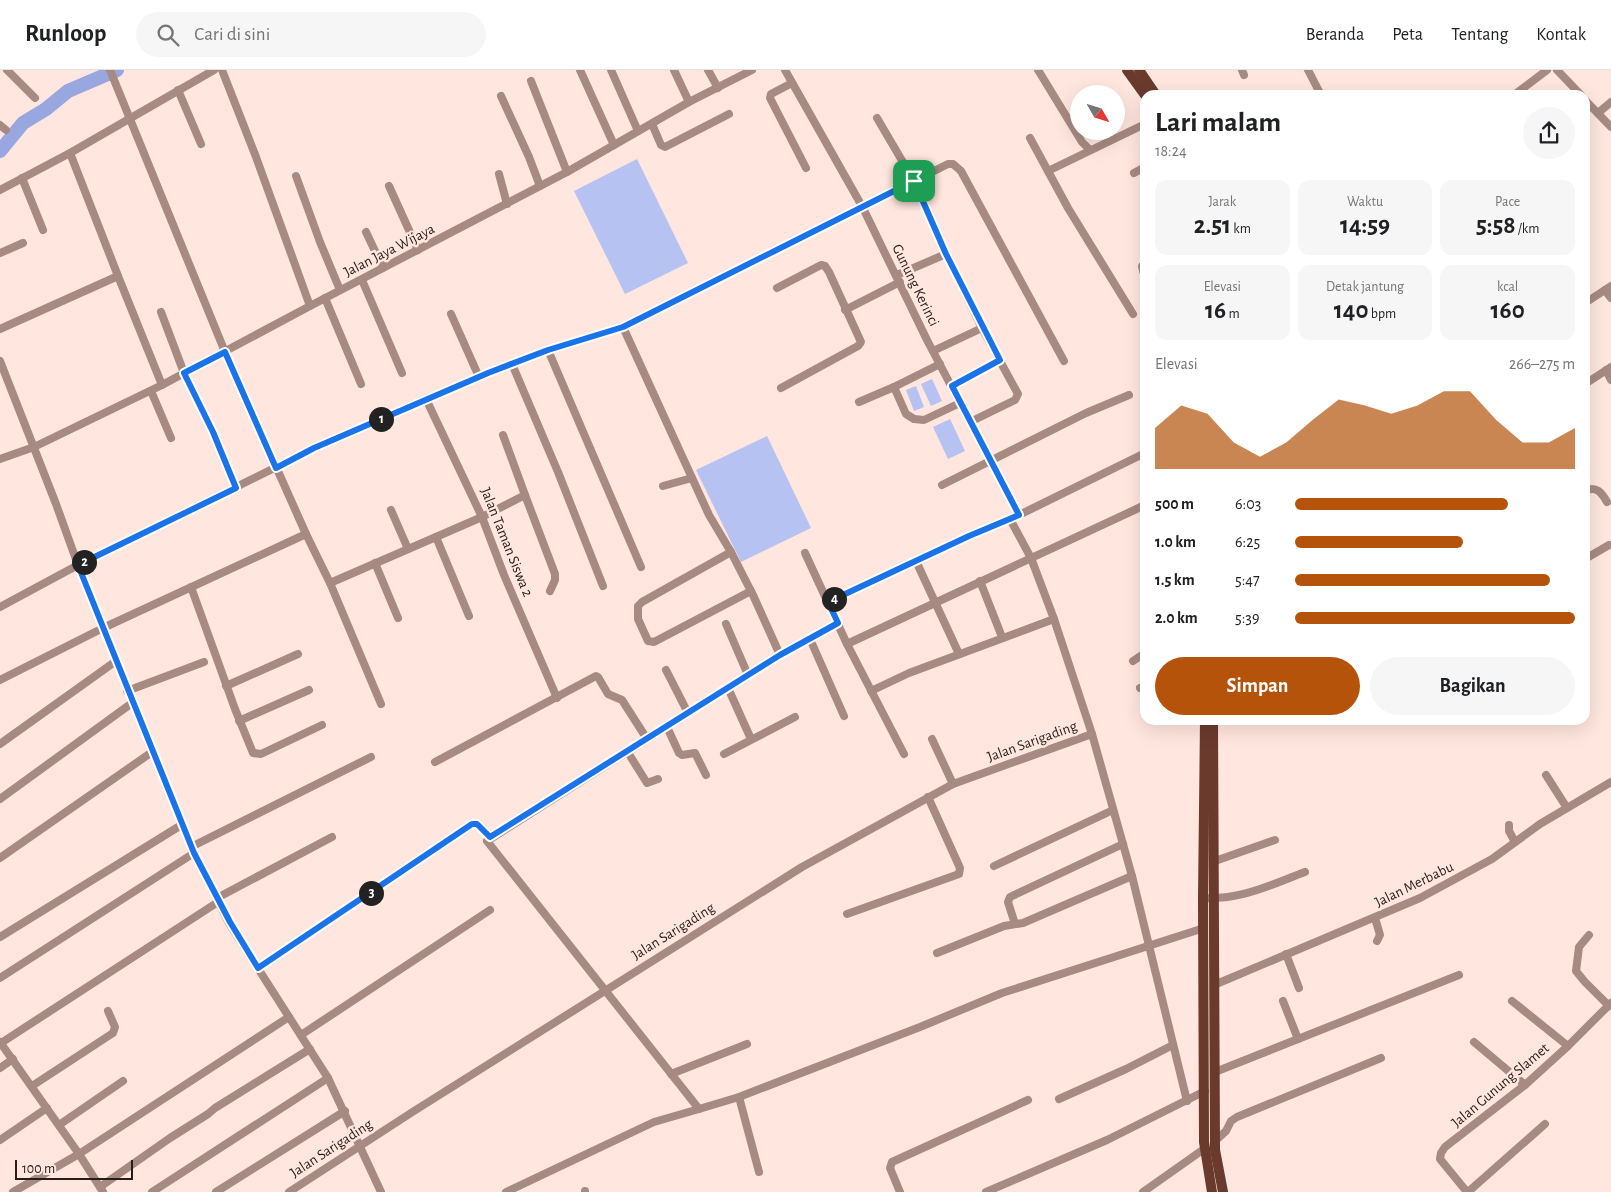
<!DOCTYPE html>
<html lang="id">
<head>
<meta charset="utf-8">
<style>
  :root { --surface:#fff; --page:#f6f6f6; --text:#202124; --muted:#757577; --line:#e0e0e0; --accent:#b45309 }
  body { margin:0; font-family:"Alegreya Sans",sans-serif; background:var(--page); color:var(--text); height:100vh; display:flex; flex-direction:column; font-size:19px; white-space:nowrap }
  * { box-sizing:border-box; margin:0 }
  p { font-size:16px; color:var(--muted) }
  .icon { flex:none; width:28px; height:28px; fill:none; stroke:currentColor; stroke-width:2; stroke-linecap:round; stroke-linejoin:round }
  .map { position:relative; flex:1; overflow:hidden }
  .side { position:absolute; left:1140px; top:20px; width:450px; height:635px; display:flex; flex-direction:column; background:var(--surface); border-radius:15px; box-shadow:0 5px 20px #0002 }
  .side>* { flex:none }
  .needle { width:32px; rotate:129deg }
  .controls { position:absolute; left:1070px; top:15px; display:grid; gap:10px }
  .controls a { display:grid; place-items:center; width:55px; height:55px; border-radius:50%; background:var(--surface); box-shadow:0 5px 20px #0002; font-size:25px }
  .scale { position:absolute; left:15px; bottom:12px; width:118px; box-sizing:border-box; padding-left:5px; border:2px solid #261d1b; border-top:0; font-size:14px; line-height:18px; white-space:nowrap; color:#261d1b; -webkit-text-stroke:4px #ffe6de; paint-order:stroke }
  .pin { position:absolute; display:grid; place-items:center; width:42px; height:42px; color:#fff; margin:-21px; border-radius:10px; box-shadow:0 2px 8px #0006 }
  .km { position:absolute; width:25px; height:25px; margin:-12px; border-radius:50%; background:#222; color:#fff; font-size:14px; line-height:25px; text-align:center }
  .round { display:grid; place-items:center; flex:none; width:52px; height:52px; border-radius:26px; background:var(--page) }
  .head { display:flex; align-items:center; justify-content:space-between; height:85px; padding:0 15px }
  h1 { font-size:28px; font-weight:700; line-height:38px }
  .stats { display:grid; grid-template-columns:repeat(3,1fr); gap:8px; height:85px; padding:5px 15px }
  .stats div { display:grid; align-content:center; border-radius:12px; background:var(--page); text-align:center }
  .stats b { font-size:25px; font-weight:700 }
  .stats small { font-size:14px; font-weight:400 }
  .stats p { font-size:14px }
  .chart { height:140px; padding:10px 15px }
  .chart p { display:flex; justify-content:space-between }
  .chart svg { width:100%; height:90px; margin-top:5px; fill:var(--accent); opacity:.7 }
  .primary-button { display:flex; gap:10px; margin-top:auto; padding:10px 15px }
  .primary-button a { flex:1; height:58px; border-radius:30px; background:var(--accent); color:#fff; font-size:20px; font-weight:700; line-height:58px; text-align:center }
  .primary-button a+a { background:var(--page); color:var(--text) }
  ul { padding:0 15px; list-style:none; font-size:16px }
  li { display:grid; grid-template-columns:80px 60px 1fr; align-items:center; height:38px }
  li i { height:12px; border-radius:6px; background:var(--accent) }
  header { display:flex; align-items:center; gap:30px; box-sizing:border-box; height:70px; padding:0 25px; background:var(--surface); border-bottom:1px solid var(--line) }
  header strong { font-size:24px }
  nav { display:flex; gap:28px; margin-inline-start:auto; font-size:18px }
  .search { width:350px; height:45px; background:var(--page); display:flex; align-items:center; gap:12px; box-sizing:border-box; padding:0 18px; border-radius:28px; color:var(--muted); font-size:19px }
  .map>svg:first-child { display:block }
  .green { fill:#b6c2f2 }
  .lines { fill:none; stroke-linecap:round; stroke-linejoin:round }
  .river { stroke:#99a7e1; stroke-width:14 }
  .minor { stroke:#a78a82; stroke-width:8 }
  .major { stroke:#6a3a2d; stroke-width:10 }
  .route-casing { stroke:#fff; stroke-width:10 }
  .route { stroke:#1a73e8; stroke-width:6 }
  .labels { text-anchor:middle; stroke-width:5; stroke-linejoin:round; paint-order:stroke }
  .street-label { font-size:15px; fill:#261d1b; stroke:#ffe6de }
</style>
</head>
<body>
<header>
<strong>Runloop</strong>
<div class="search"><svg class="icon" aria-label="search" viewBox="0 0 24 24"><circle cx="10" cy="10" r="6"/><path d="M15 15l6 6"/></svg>Cari di sini</div>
<nav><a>Beranda</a><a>Peta</a><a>Tentang</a><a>Kontak</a></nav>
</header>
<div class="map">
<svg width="1611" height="1122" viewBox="0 0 1611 1122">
  <rect width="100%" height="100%" fill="#ffe6de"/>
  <g class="green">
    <path d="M637,89L688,193L625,224L574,121Z"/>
    <path d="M932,309L942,331L931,336L921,314Z"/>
    <path d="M916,316L924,337L914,341L906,320Z"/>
    <path d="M950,349L965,381L948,389L933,357Z"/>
    <path d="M767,366L811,458L741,492L696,400Z"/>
  </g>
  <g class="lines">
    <path class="river" d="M0,81L23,53L46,39L68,21L117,0"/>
    <g class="minor">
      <path d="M7,0L35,28"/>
      <path d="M110,0L225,282L306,464L330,513L381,634"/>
      <path d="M222,0L256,87L310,236"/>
      <path d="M580,0L614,75"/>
      <path d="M611,0L638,61"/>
      <path d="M674,0L689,32"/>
      <path d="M708,0L718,18"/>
      <path d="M785,0L863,138L927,270L1019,445"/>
      <path d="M1038,0L1082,72L1090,80"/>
      <path d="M1242,0L1244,5"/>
      <path d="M1308,0L1321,25"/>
      <path d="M1557,0L1581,25"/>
      <path d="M531,11L567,102"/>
      <path d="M792,13L771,24L770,28L806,98"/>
      <path d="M178,20L201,74"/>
      <path d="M1514,25L1547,0"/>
      <path d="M501,26L529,87L540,116"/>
      <path d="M1585,30L1611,57"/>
      <path d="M1598,43L1611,32"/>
      <path d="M877,48L914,111L946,184L982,258L1018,324L1015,330L970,352"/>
      <path d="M652,54L661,75L665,77L729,44"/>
      <path d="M0,55L6,60"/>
      <path d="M1030,68L1068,138L1133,244"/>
      <path d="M1048,101L1145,54"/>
      <path d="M1134,103L1145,97"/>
      <path d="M499,104L507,134"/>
      <path d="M296,106L320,172L340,220"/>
      <path d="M22,108L43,160"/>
      <path d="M389,116L418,180"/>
      <path d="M0,120L70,83L214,0"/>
      <path d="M366,162L383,198"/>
      <path d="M0,183L23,173"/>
      <path d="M1143,201L1142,196L1145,193"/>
      <path d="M897,205L946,184"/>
      <path d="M118,206L162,315"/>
      <path d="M362,210L402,303"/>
      <path d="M777,218L821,195L825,196L829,202L861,272L858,276L781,318"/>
      <path d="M1605,220L1611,228"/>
      <path d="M325,228L361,314"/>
      <path d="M1585,233L1611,216"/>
      <path d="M845,240L900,212"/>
      <path d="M161,242L184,303L213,362L236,418"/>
      <path d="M451,244L479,307"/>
      <path d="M623,257L709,445L731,482L753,525L780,585"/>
      <path d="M0,259L118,206L70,83"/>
      <path d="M548,280L641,497"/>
      <path d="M933,281L982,258"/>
      <path d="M0,291L56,434L78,495L194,783L229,853L328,1008L381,1122"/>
      <path d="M512,294L558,402L603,516"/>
      <path d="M1606,300L1611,310"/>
      <path d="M1585,314L1611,297"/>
      <path d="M952,316L1000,290"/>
      <path d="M894,317L940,294"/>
      <path d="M151,321L171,368"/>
      <path d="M426,329L482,447L504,505L557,628"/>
      <path d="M859,332L894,317L906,344L914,349L924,350L960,333"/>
      <path d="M503,365L525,425"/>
      <path d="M0,389L34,377L162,315L310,236L567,102L689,32L752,0"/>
      <path d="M942,415L1086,343L1129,325"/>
      <path d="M663,416L692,408"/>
      <path d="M1585,421C1596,415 1602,423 1607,432"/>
      <path d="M391,440L408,479"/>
      <path d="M1010,449L1031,488L1054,549L1092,664L1132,806L1187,1031"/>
      <path d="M436,467L469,546"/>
      <path d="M731,482L642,532L638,536V549L648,571L654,572L751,521"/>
      <path d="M805,483L847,574L904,684"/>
      <path d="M1585,489L1609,475"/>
      <path d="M916,491L959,584"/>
      <path d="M375,493L398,548"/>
      <path d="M980,511L1002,567"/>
      <path d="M330,513L482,447L525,425L555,504V510L550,521"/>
      <path d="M191,517L235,639L253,683L261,684L322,655"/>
      <path d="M828,532L969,466L1019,445L1145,383"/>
      <path d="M0,537L78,495L315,378L426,329L529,287L623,257L948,94H953L961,101L1064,291"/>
      <path d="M837,553L780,585L487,771L699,1039L739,1027L920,957L1002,923L1204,858"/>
      <path d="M726,554L748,605"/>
      <path d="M810,569L844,646"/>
      <path d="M847,574L1145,435"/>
      <path d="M1133,591L1145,583"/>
      <path d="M666,600L688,643"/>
      <path d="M0,610L103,558L306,464"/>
      <path d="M226,616L298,584"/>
      <path d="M728,618L751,669"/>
      <path d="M1140,618L1145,616"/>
      <path d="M127,621L204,592"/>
      <path d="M871,621L909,603L1054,549"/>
      <path d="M239,651L309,620"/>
      <path d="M667,657L679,683L682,685L695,683L706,705"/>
      <path d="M932,669L953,714"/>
      <path d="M0,674L116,591"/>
      <path d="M627,681L647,713L658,709"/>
      <path d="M724,684L795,647"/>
      <path d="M435,692L596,606L598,607L608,624L622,630L647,669"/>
      <path d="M1546,705L1567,738"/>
      <path d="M0,729L132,633"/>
      <path d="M1509,755V761L1515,772"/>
      <path d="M191,777L371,687"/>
      <path d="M0,788L152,682"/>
      <path d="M1215,791L1275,770"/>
      <path d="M994,796L1113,740"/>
      <path d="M217,828L332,767"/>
      <path d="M1203,828C1241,830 1270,815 1305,802"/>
      <path d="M847,844L959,804L960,798L928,727"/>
      <path d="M1375,848L1380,865L1377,871"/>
      <path d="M1015,854L1008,832L1010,827L1123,774"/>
      <path d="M1589,865L1579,877L1576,901L1585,912L1609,936"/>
      <path d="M0,867L183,754"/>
      <path d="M937,883L1004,856L1023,853L1132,806"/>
      <path d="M1286,884L1299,918"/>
      <path d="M258,898L472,755L477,754L490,767"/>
      <path d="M0,908L194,783"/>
      <path d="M1214,915L1420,828L1492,789L1540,754L1611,712"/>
      <path d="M1283,931L1298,969"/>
      <path d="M1512,931L1568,976"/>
      <path d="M301,965L490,840"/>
      <path d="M0,972L79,1084L103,1122"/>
      <path d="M1474,972L1525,1015"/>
      <path d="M1,973L218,832"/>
      <path d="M0,998L13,989"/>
      <path d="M1215,1002L1459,905"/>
      <path d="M671,1004L747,974"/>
      <path d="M32,1016L113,963L115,957L108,941"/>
      <path d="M739,1027L759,1102"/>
      <path d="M1059,1029L1126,999L1173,975"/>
      <path d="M59,1055L123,1011"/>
      <path d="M0,1070L47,1038"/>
      <path d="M1215,1071L1226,1061L1231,1051L1237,1047L1381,988"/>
      <path d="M100,1117L170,1068L208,1044L215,1038L310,979"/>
      <path d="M585,1121V1122"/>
      <path d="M13,1122L79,1084L289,947"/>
      <path d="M152,1122L328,1008"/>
      <path d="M216,1122L345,1041"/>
      <path d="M289,1122L414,1041L802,797L953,714L1092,664"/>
      <path d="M506,1122L637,1060L654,1052L699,1039"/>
      <path d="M900,1122L890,1098L892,1092L1028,1030"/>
      <path d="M986,1122L1107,1070L1205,1021"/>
      <path d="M1143,1122L1204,1079"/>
      <path d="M1467,1122L1440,1089L1441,1083L1445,1077L1525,1015L1568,976L1611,933"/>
      <path d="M1468,1122L1545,1054"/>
    </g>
    <g class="major">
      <path d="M1127,0L1145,25"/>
      <path d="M1139,0L1156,25"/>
      <path d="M1205,650L1203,828L1204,1072L1212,1122"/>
      <path d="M1213,650L1215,1080L1223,1122"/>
    </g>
  </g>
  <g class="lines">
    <defs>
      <path id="route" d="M914,111L946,184L1000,290L952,316L1019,445L969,466L828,532L838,553L780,585L490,767L477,754H472L258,898L230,852L194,783L78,495L236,418L213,362L184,303L225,282L276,398L314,378L488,303L548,280L623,257Z"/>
    </defs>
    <use href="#route" class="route-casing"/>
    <use href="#route" class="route"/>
  </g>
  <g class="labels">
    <g class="street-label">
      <text transform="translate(389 180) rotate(-27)" y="5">Jalan Jaya Wijaya</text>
      <text transform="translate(916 215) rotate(64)" y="5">Gunung Kerinci</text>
      <text transform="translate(507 472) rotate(68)" y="5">Jalan Taman Siswa 2</text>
      <text transform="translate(1032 671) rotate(-20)" y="5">Jalan Sarigading</text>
      <text transform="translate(1414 814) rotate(-26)" y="5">Jalan Merbabu</text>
      <text transform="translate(673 861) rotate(-32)" y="5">Jalan Sarigading</text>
      <text transform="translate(1500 1015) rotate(-40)" y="5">Jalan Gunung Slamet</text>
      <text transform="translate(331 1078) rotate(-33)" y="5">Jalan Sarigading</text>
    </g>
  </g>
</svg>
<div class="controls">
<a><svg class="needle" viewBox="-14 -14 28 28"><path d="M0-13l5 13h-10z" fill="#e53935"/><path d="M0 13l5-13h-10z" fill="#757577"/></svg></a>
</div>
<div class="scale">100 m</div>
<div class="pin" style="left:914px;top:111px;background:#1e9e55"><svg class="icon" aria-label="arrive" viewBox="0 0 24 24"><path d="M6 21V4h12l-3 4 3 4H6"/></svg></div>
<b class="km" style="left:381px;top:349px">1</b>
<b class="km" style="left:84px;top:492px">2</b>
<b class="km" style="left:371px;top:823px">3</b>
<b class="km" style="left:834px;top:529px">4</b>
<section class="side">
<div class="head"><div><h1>Lari malam</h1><p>18:24</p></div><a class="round"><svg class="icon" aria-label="share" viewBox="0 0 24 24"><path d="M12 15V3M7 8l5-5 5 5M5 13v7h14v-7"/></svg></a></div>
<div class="stats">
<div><p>Jarak</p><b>2.51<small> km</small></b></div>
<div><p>Waktu</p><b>14:59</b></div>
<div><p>Pace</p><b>5:58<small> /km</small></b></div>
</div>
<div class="stats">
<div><p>Elevasi</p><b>16<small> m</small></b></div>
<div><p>Detak jantung</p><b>140<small> bpm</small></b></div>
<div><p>kcal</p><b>160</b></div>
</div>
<div class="chart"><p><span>Elevasi</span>266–275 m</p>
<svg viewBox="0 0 160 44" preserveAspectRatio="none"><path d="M0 44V24L10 13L20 17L30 31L40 38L50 31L60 20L70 10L80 13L90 17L100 13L110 6L120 6L130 20L140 31L150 31L160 24V44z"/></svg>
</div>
<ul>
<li><b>500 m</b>6:03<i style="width:76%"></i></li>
<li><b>1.0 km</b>6:25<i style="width:60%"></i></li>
<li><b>1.5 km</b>5:47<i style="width:91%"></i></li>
<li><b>2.0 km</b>5:39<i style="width:100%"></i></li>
</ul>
<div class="primary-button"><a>Simpan</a><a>Bagikan</a></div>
</section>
</div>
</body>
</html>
